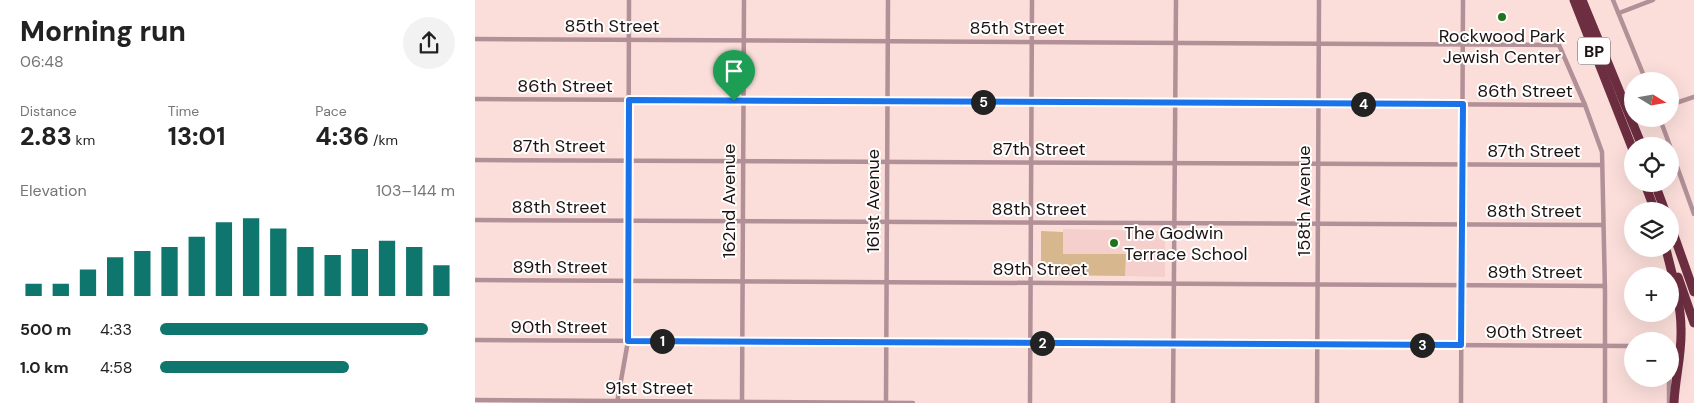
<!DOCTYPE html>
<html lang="en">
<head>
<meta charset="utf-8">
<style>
  :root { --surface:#fff; --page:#f2f2f2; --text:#222; --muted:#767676; --accent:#0f766e }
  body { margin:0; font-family:"DM Sans",sans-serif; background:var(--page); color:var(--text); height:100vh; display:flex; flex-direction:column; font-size:19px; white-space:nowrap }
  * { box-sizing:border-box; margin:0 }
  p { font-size:16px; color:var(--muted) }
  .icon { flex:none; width:28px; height:28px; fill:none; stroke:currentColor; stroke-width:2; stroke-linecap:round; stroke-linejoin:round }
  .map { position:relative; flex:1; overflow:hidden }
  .details { display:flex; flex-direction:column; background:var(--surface); width:475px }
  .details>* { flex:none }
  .needle { width:32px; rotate:101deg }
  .buttons { position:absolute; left:1149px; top:72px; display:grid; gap:10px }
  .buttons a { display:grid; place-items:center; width:55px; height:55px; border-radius:50%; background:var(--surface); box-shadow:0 5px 20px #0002; font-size:25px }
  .pin { position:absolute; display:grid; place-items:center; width:42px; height:42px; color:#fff; margin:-51px -21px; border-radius:50% 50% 50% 0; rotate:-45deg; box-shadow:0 0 5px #0007 }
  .pin .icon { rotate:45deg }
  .km { position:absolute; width:25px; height:25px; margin:-12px; border-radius:50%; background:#222; color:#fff; font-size:14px; line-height:25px; text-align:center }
  .round { display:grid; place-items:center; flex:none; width:52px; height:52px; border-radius:26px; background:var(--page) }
  .summary { display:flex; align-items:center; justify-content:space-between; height:85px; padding:0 20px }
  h1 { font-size:28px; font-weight:800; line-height:38px }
  .figures { display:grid; grid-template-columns:repeat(3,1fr); gap:8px; height:85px; padding:5px 20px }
  .figures div { display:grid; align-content:center }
  .figures b { font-size:25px; font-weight:800 }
  .figures small { font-size:14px; font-weight:400 }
  .figures p { font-size:14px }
  .chart { height:140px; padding:10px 20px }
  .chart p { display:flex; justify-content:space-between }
  .chart svg { width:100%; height:90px; margin-top:5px; stroke:var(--accent); stroke-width:6 }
  ul { padding:0 20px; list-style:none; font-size:16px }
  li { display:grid; grid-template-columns:80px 60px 1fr; align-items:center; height:38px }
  li i { height:12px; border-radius:6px; background:var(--accent) }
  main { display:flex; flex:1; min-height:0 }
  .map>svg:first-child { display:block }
  .built { fill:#f5cfcb }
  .green { fill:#d7b78d }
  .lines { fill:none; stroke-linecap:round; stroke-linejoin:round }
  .street { stroke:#b29097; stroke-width:4.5 }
  .highway { stroke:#6e2e41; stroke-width:9 }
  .route-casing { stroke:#fff; stroke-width:10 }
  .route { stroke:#1a73e8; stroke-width:6 }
  .poi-dot { fill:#20721c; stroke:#fff; stroke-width:2 }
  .labels { text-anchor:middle; stroke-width:4; stroke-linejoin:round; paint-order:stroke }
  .shield { fill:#fff; stroke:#605958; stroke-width:1 }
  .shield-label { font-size:16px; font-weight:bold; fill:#1c1211 }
  .street-label { font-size:18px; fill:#1c1211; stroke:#fff }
  .poi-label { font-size:18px; fill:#1c1211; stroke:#fff }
</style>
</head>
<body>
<main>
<section class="details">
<div class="summary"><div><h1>Morning run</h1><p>06:48</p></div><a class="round"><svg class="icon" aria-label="share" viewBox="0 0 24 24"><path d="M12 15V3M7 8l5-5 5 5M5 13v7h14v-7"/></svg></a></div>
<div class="figures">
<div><p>Distance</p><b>2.83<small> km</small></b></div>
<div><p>Time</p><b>13:01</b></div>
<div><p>Pace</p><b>4:36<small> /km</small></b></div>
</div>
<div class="chart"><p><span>Elevation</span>103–144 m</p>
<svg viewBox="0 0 160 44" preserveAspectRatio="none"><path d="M5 44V38M15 44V38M25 44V31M35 44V25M45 44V22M55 44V20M65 44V15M75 44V8M85 44V6M95 44V11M105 44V20M115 44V24M125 44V21M135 44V17M145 44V20M155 44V29"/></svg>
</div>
<ul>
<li><b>500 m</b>4:33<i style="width:91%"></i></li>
<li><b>1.0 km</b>4:58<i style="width:64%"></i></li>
</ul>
</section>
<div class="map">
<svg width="1219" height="403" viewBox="0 0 1219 403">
  <rect width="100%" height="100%" fill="#fbdeda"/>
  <path class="built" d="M588,229L690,231V277L650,276L651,254H588Z"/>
  <path class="green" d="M566,231L588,232V254H651L650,276L566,275Z"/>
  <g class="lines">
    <g class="street">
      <path d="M1138,0L1171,81"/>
      <path d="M1144,13L1178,0"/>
      <path d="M0,39L1084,45L1110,105L1127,152L1130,292V403"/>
      <path d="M0,99L1110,105"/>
      <path d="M1195,105L1219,97"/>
      <path d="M1185,119L1195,146"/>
      <path d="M1195,147L1219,214"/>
      <path d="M0,160L1127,165"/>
      <path d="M0,220L1127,225"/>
      <path d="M0,280L1130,286"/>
      <path d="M0,340L1158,346"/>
      <path d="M0,400L438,403"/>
      <path d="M142,403L153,341L154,0"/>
      <path d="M267,403L269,0"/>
      <path d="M411,403L413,0"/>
      <path d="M555,403L557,0"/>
      <path d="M698,403L701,0"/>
      <path d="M842,403L844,0"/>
      <path d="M986,403L988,0"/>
      <path d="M1194,403V379"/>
    </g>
    <g class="highway">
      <path d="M1099,0L1158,150"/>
      <path d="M1107,0L1167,146"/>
      <path d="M1170,184L1180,211"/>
      <path d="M1180,184L1190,211"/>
      <path d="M1195,224L1219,292"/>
      <path d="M1191,249C1197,275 1206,302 1206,329C1207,354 1200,378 1199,403"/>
      <path d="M1203,277L1219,323"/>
    </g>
  </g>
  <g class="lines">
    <defs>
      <path id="route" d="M154,100L988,104L986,345L153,341Z"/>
    </defs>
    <use href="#route" class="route-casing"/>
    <use href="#route" class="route"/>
  </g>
  <g class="poi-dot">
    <circle cx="1027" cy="17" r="5"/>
    <circle cx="639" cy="243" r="5"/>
  </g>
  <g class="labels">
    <rect class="shield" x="1103" y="37.5" width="32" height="27" rx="4"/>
    <g class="shield-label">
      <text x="1119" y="57">BP</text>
    </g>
    <g class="street-label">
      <text x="137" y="32">85th Street</text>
      <text x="542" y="34">85th Street</text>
      <text x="90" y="92">86th Street</text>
      <text x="1050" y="97">86th Street</text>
      <text x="84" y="152">87th Street</text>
      <text x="564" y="155">87th Street</text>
      <text x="1059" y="157">87th Street</text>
      <text transform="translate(254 201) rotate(-90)" y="6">162nd Avenue</text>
      <text transform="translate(398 201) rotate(-90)" y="6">161st Avenue</text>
      <text transform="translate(829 201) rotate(-90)" y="6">158th Avenue</text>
      <text x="84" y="213">88th Street</text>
      <text x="564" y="215">88th Street</text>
      <text x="1059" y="217">88th Street</text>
      <text x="85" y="273">89th Street</text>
      <text x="565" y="275">89th Street</text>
      <text x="1060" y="278">89th Street</text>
      <text x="84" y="333">90th Street</text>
      <text x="1059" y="338">90th Street</text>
      <text x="174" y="394">91st Street</text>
    </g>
    <g class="poi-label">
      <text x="1027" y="42">Rockwood Park<tspan x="1027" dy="21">Jewish Center</tspan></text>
      <text x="649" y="239" text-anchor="start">The Godwin<tspan x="649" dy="21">Terrace School</tspan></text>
    </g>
  </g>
</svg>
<div class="buttons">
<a><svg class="needle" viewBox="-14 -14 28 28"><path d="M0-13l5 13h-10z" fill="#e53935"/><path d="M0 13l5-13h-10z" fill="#767676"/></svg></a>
<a><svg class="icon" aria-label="locate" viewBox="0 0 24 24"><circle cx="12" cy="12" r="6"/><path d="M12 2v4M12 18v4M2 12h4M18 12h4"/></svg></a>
<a><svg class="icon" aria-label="layers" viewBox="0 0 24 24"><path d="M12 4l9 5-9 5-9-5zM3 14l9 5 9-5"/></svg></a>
<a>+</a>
<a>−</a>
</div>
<div class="pin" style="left:259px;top:101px;background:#1e9e55"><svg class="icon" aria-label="arrive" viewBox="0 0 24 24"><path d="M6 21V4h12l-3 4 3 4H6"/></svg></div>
<b class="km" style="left:187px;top:341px">1</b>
<b class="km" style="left:567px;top:343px">2</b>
<b class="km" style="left:947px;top:345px">3</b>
<b class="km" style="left:888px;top:104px">4</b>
<b class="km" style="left:508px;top:102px">5</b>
</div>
</main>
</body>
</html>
